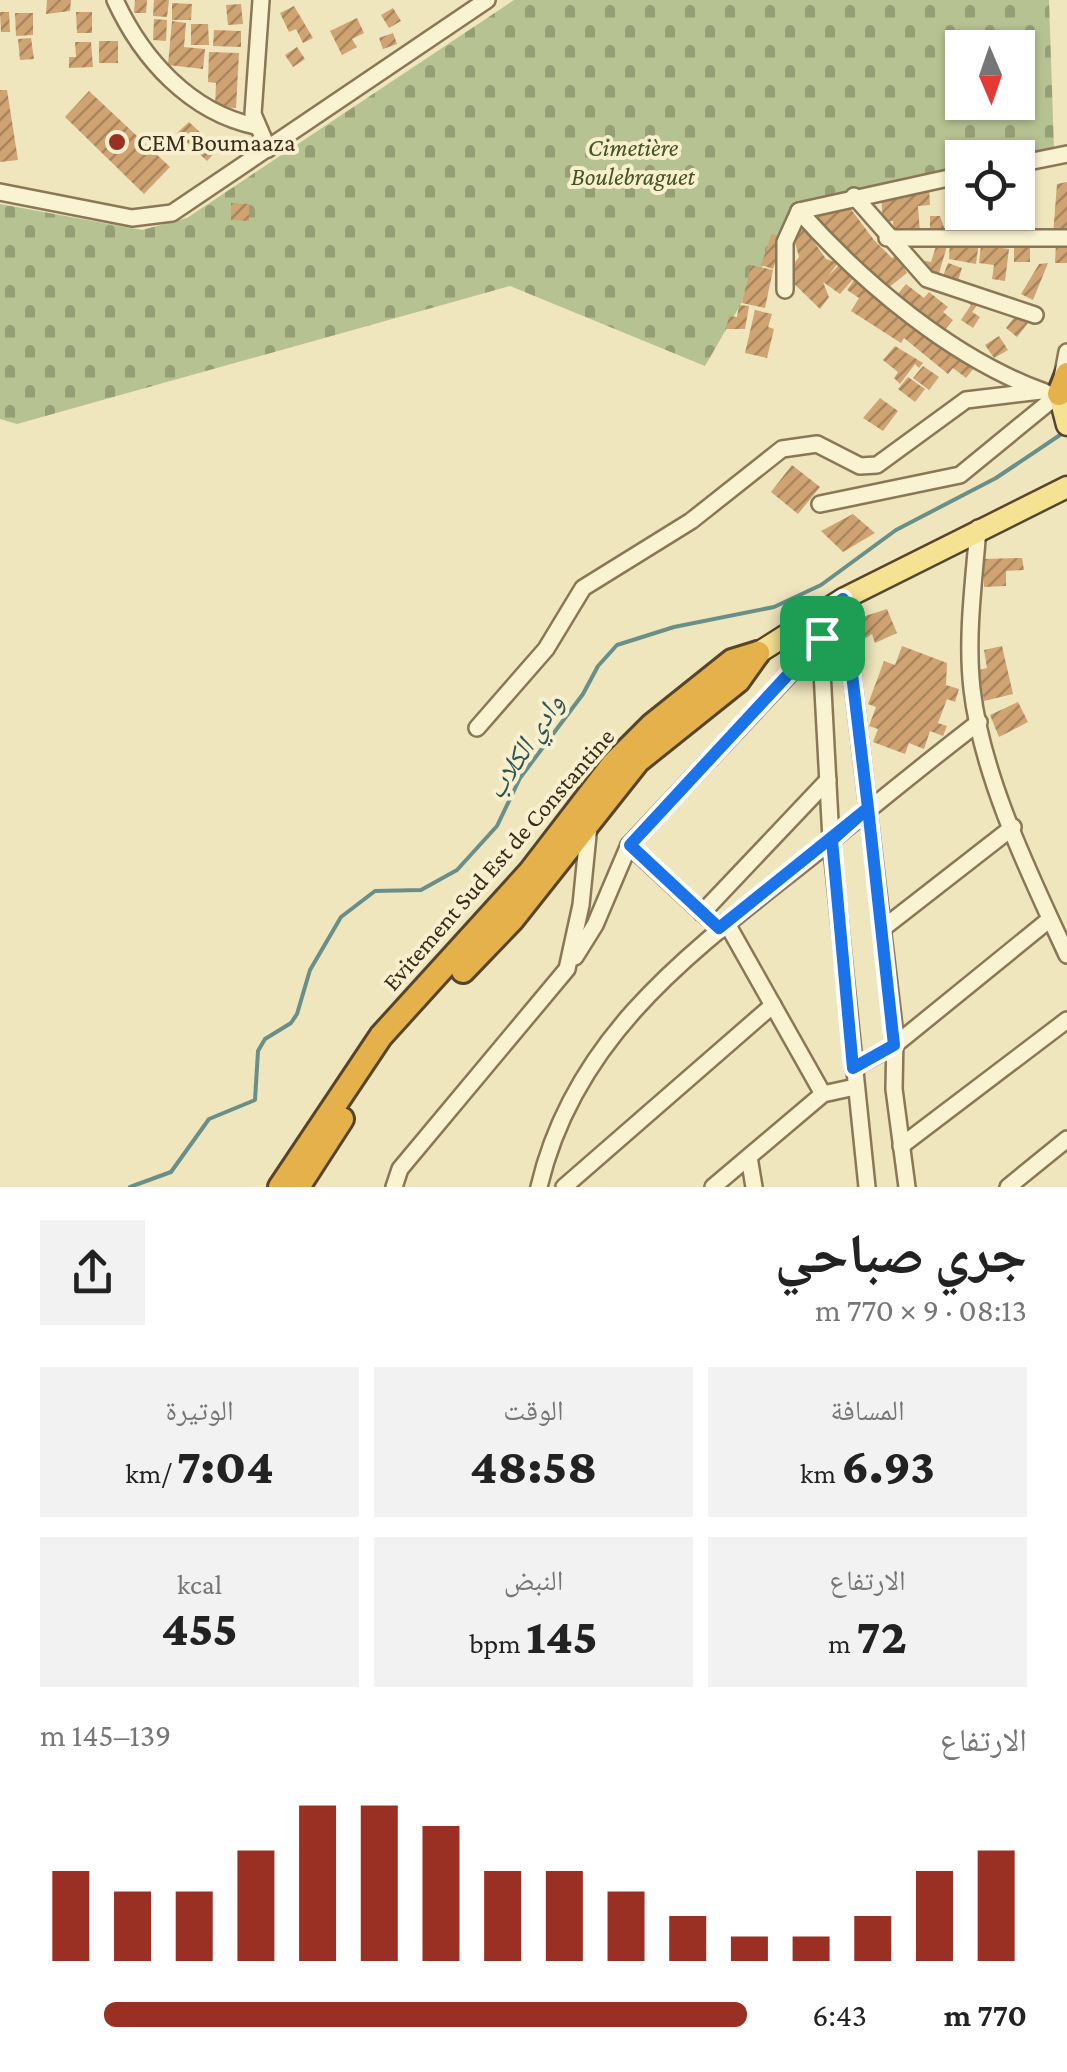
<!DOCTYPE html>
<html lang="ar">
<head>
<meta charset="utf-8">
<style>
  :root { --surface:#fff; --page:#f2f2f2; --text:#222; --muted:#767676; --accent:#9a3024 }
  body { margin:0; font-family:"Crimson Pro","Noto Naskh Arabic",serif; background:var(--page); color:var(--text); direction:rtl; height:100vh; display:flex; flex-direction:column; font-size:38px; white-space:nowrap }
  * { box-sizing:border-box; margin:0 }
  p { font-size:32px; color:var(--muted) }
  .icon { flex:none; width:55px; height:55px; fill:none; stroke:currentColor; stroke-width:2; stroke-linecap:round; stroke-linejoin:round }
  .map { position:relative; height:1187px; overflow:hidden; direction:ltr }
  .drawer { display:flex; flex-direction:column; background:var(--surface); flex:1 }
  .drawer>* { flex:none }
  .needle { width:65px; rotate:178deg }
  .fabs { position:absolute; left:945px; top:30px; display:grid; gap:20px }
  .fabs a { display:grid; place-items:center; width:90px; height:90px; border-radius:0px; background:var(--surface); box-shadow:0 2px 8px #0004; font-size:50px }
  .pin { position:absolute; display:grid; place-items:center; width:85px; height:85px; color:#fff; margin:-42px; border-radius:20px; box-shadow:0 5px 15px #0006 }
  .round { display:grid; place-items:center; flex:none; width:105px; height:105px; border-radius:0px; background:var(--page) }
  .headline { display:flex; align-items:center; justify-content:space-between; height:170px; padding:0 40px }
  h1 { font-size:55px; font-weight:800; line-height:75px }
  .figures { display:grid; grid-template-columns:repeat(3,1fr); gap:15px; height:170px; padding:10px 40px }
  .figures div { display:grid; align-content:center; border-radius:0px; background:var(--page); text-align:center }
  .figures b { font-size:50px; font-weight:800 }
  .figures small { font-size:28px; font-weight:400 }
  .figures p { font-size:28px }
  .chart { height:280px; padding:20px 40px }
  .chart p { display:flex; justify-content:space-between }
  .chart svg { width:100%; height:180px; margin-top:10px; stroke:var(--accent); stroke-width:6 }
  ul { padding:0 40px; list-style:none; font-size:32px }
  li { display:grid; grid-template-columns:160px 120px 1fr; align-items:center; height:75px }
  li i { height:25px; border-radius:12px; background:var(--accent) }
  .map>svg:first-child { display:block }
  .cemetery { fill:url(#cemetery-stones); fill-rule:evenodd }
  .lines { fill:none; stroke-linecap:round; stroke-linejoin:round }
  .stream { stroke:#698f8a; stroke-width:4 }
  .building { fill:url(#building-hatch) }
  .minor-casing { stroke:#897756; stroke-width:20 }
  .major-casing { stroke:#56442b; stroke-width:25 }
  .highway-casing { stroke:#56442b; stroke-width:28 }
  .minor { stroke:#faf3d2; stroke-width:15 }
  .major { stroke:#f5e293; stroke-width:20 }
  .highway { stroke:#e4b14a; stroke-width:22 }
  .route-casing { stroke:#fff; stroke-width:20 }
  .route { stroke:#1a73e8; stroke-width:12 }
  .poi-dot { fill:#9a3024; stroke:#f7efce; stroke-width:4 }
  .labels { text-anchor:middle; stroke-width:8; stroke-linejoin:round; paint-order:stroke }
  .poi-label { font-size:25px; fill:#372c1b; stroke:#f7efce; text-anchor:start }
  .park-label { font-size:25px; font-style:italic; fill:#425521; stroke:#f7efce }
  .street-label { font-size:25px; fill:#372c1b; stroke:#f7efce }
  .water-label { font-size:28px; font-style:italic; fill:#2a5658; stroke:#f7efce }
</style>
</head>
<body>
<div class="map">
<svg width="1067" height="1187" viewBox="0 0 1067 1187">
  <defs>
    <pattern id="cemetery-stones" width="16" height="16" patternUnits="userSpaceOnUse" patternTransform="scale(2.5)"><rect width="16" height="16" fill="#b7c292"/><path d="M2 7V4a2 2 0 0 1 4 0v3zM10 15v-3a2 2 0 0 1 4 0v3z" fill="#969e76"/></pattern>
    <pattern id="building-hatch" width="6" height="6" patternUnits="userSpaceOnUse" patternTransform="scale(2.5)"><rect width="6" height="6" fill="#cfa372"/><path d="M-1 1l2-2M0 6l6-6M5 7l2-2" fill="none" stroke="#a9855d"/></pattern>
  </defs>
  <rect width="100%" height="100%" fill="#f0e6be"/>
  <path class="cemetery" d="M514,0H1049L1054,149L1016,157L962,158V170L797,207L705,366L510,286L17,424L0,419V204L142,230L187,218ZM962,48H1018V102H962Z"/>
  <g class="lines">
    <path class="stream" d="M130,1187L171,1172L209,1119L255,1100L258,1051L265,1039L291,1023L297,1014L310,970L341,917L375,891L421,890L457,870L497,826L520,778L583,694L598,666L617,645L674,627L774,607L821,585L896,530L996,478L1066,431"/>
  </g>
  <g class="building">
    <path d="M47,0H71L70,11L46,14Z"/>
    <path d="M135,0H147L146,13H134Z"/>
    <path d="M154,0H169L167,17L153,16Z"/>
    <path d="M172,3L192,4L191,20H172Z"/>
    <path d="M241,4L243,24L228,25L226,5Z"/>
    <path d="M294,6L313,38L303,43L296,29L289,32L280,13Z"/>
    <path d="M393,8L401,21L389,28L381,15Z"/>
    <path d="M0,12H9L10,32H1Z"/>
    <path d="M76,12H92V33H77Z"/>
    <path d="M15,13H33V35L16,36Z"/>
    <path d="M357,18L364,33L352,39L357,47L342,55L330,31Z"/>
    <path d="M154,19L167,20L166,41L153,40Z"/>
    <path d="M172,21L186,23L184,47L205,49L203,69L168,65Z"/>
    <path d="M191,24H208L209,45H191Z"/>
    <path d="M214,30L241,31V47L213,46Z"/>
    <path d="M393,33L397,44L383,49L379,38Z"/>
    <path d="M31,38L34,59L20,60L18,39Z"/>
    <rect x="99" y="41" width="19" height="22"/>
    <path d="M75,42H91L93,67L69,68V57H76Z"/>
    <path d="M297,47L305,59L293,67L285,55Z"/>
    <path d="M209,52L239,53L236,108L215,107L216,83L208,82Z"/>
    <path d="M0,90H7L18,160L0,162Z"/>
    <path d="M89,91L170,167L144,194L65,117Z"/>
    <path d="M189,122L218,149L207,161L177,133Z"/>
    <circle cx="1024" cy="181" r="8"/>
    <path d="M1067,182V236L1053,235L1057,184Z"/>
    <path d="M929,188L930,205L918,206L920,234L894,236L893,221L883,222L881,196Z"/>
    <path d="M1022,197H1034L1033,233L1004,231L1006,212L1021,214Z"/>
    <path d="M231,203L249,204V221L231,220Z"/>
    <path d="M847,204L874,240L892,258L897,255L907,273L888,288L875,286L808,211Z"/>
    <rect x="949" y="214" width="16" height="13"/>
    <path d="M930,216H940L946,233H930Z"/>
    <path d="M800,222L826,259L838,263L828,276L840,264L855,277L840,294L823,282L829,297L820,309L785,275L799,257L792,232Z"/>
    <path d="M772,234L784,238L773,269L761,265Z"/>
    <path d="M950,239L979,241L976,264L949,259Z"/>
    <path d="M1030,239V262H1014V240Z"/>
    <path d="M1056,242H1067V263H1055Z"/>
    <path d="M937,243L947,246L938,277L922,272L925,261L931,262Z"/>
    <path d="M981,245L1009,249L1005,281L992,279L994,265L979,263Z"/>
    <path d="M948,263L962,268L957,284L942,279Z"/>
    <path d="M1048,263L1033,300L1021,294L1039,264Z"/>
    <path d="M751,265L773,270L765,308L742,303Z"/>
    <path d="M854,280L898,308L894,315L961,359L965,355L977,364L966,378L953,368L948,374L904,338L901,343L851,311L859,298L847,290Z"/>
    <path d="M906,284L924,298L929,292L948,307L943,312L953,320L943,332L897,295Z"/>
    <path d="M969,296L979,303L972,312L980,317L973,328L961,320L971,305L965,301Z"/>
    <path d="M739,305L749,306L745,329H726L729,316L737,317Z"/>
    <path d="M755,310L772,314L768,327L774,329L767,358L745,353Z"/>
    <path d="M1017,314L1028,323L1017,337L1006,328Z"/>
    <path d="M999,336L1008,350L994,358L985,345Z"/>
    <path d="M895,346L923,363L919,368L915,364L900,384L894,378L898,372L883,360Z"/>
    <path d="M923,366L939,377L929,390L913,378Z"/>
    <path d="M908,377L925,389L915,402L898,389Z"/>
    <path d="M880,398L898,411L883,431L863,418Z"/>
    <path d="M792,465L820,487L798,514L771,492Z"/>
    <path d="M853,514L875,533L843,552L821,531Z"/>
    <path d="M1022,558L1024,570L1006,571V586L984,587V559Z"/>
    <path d="M887,609L897,633L875,643L872,634L861,641L856,619Z"/>
    <path d="M902,646L947,663L946,685L959,689L955,702L947,699L938,723L947,726L943,736L930,731L924,749L909,743L905,754L873,742L878,729L869,726L876,707L868,704L884,661L895,665Z"/>
    <path d="M1002,646L1013,694L984,701L979,670L987,668L984,650Z"/>
    <path d="M1018,702L1028,722L999,737L990,715Z"/>
  </g>
  <g class="lines">
    <defs>
      <g id="minor">
        <path d="M115,0C142,59 190,112 255,126"/>
        <path d="M261,0L253,114L268,149"/>
        <path d="M1018,164L1067,154"/>
        <path d="M0,192L132,218L172,213L487,0"/>
        <path d="M854,196L927,279L1035,315"/>
        <path d="M799,211C863,283 953,359 1045,392"/>
        <path d="M887,238H1067"/>
        <path d="M785,290V242L799,211L962,175"/>
        <path d="M820,504L960,475L1059,394L1067,352"/>
        <path d="M978,528C974,582 966,636 972,689C982,777 1030,875 1067,955"/>
        <path d="M843,599L895,1035L894,1089L907,1187"/>
        <path d="M819,615L831,840L867,1187"/>
        <path d="M477,728L546,649L583,588L691,521L782,449L817,444L860,466L877,465L966,400L1041,391"/>
        <path d="M629,845L709,919"/>
        <path d="M702,913L828,780"/>
        <path d="M726,922L823,1094"/>
        <path d="M882,929L1013,827"/>
        <path d="M575,957L595,925L629,845L823,639"/>
        <path d="M853,1068L895,1045L1050,919"/>
        <path d="M901,1146L1067,1020"/>
        <path d="M749,1157L754,1187"/>
        <path d="M394,1187L400,1169L567,969L581,905L589,825"/>
        <path d="M539,1187C577,1024 710,939 831,841C880,800 929,761 979,722"/>
        <path d="M564,1187L773,1005"/>
        <path d="M713,1187L823,1094L855,1087"/>
        <path d="M1008,1187L1067,1139"/>
      </g>
      <g id="major">
        <path d="M1059,394L1067,425"/>
        <path d="M758,653L843,599L1067,487"/>
      </g>
      <g id="highway">
        <path d="M1059,394L1067,374"/>
        <path d="M463,971L512,920L638,761L738,681L758,653"/>
        <path d="M280,1187L381,1036L530,872L613,764L652,725L732,661L758,653"/>
        <path d="M298,1187L342,1119"/>
      </g>
    </defs>
    <use href="#minor" class="minor-casing"/>
    <use href="#major" class="major-casing"/>
    <use href="#highway" class="highway-casing"/>
    <use href="#minor" class="minor"/>
    <use href="#major" class="major"/>
    <use href="#highway" class="highway"/>
  </g>
  <g class="lines">
    <defs>
      <path id="route" d="M822,638L630,845L719,928L868,808L894,1045L853,1068L832,840L868,808L843,599L819,615L822,638"/>
    </defs>
    <use href="#route" class="route-casing"/>
    <use href="#route" class="route"/>
  </g>
  <circle class="poi-dot" cx="117" cy="142" r="10"/>
  <g class="labels">
    <g class="poi-label">
      <text x="137" y="151">CEM Boumaaza</text>
    </g>
    <g class="park-label">
      <text x="633" y="156">Cimetière<tspan x="633" dy="29">Boulebraguet</tspan></text>
    </g>
    <g class="street-label">
      <text transform="translate(498 859) rotate(-49)" y="9">Evitement Sud Est de Constantine</text>
    </g>
    <g class="water-label">
      <text transform="translate(524 746) rotate(-57)" y="10">وادي الكلاب</text>
    </g>
  </g>
</svg>
<div class="fabs">
<a><svg class="needle" viewBox="-14 -14 28 28"><path d="M0-13l5 13h-10z" fill="#e53935"/><path d="M0 13l5-13h-10z" fill="#767676"/></svg></a>
<a><svg class="icon" aria-label="locate" viewBox="0 0 24 24"><circle cx="12" cy="12" r="6"/><path d="M12 2v4M12 18v4M2 12h4M18 12h4"/></svg></a>
</div>
<div class="pin" style="left:822px;top:638px;background:#1e9e55"><svg class="icon" aria-label="arrive" viewBox="0 0 24 24"><path d="M6 21V4h12l-3 4 3 4H6"/></svg></div>
</div>
<section class="drawer">
<div class="headline"><div><h1>جري صباحي</h1><p>08:13 · 9 × 770 m</p></div><a class="round"><svg class="icon" aria-label="share" viewBox="0 0 24 24"><path d="M12 15V3M7 8l5-5 5 5M5 13v7h14v-7"/></svg></a></div>
<div class="figures">
<div><p>المسافة</p><b>6.93<small> km</small></b></div>
<div><p>الوقت</p><b>48:58</b></div>
<div><p>الوتيرة</p><b>7:04<small> /km</small></b></div>
</div>
<div class="figures">
<div><p>الارتفاع</p><b>72<small> m</small></b></div>
<div><p>النبض</p><b>145<small> bpm</small></b></div>
<div><p>kcal</p><b>455</b></div>
</div>
<div class="chart"><p><span>الارتفاع</span>139–145 m</p>
<svg viewBox="0 0 160 44" preserveAspectRatio="none"><path d="M5 44V22M15 44V27M25 44V27M35 44V17M45 44V6M55 44V6M65 44V11M75 44V22M85 44V22M95 44V27M105 44V33M115 44V38M125 44V38M135 44V33M145 44V22M155 44V17"/></svg>
</div>
<ul>
<li><b>770 m</b>6:43<i style="width:91%"></i></li>
</ul>
</section>
</body>
</html>
